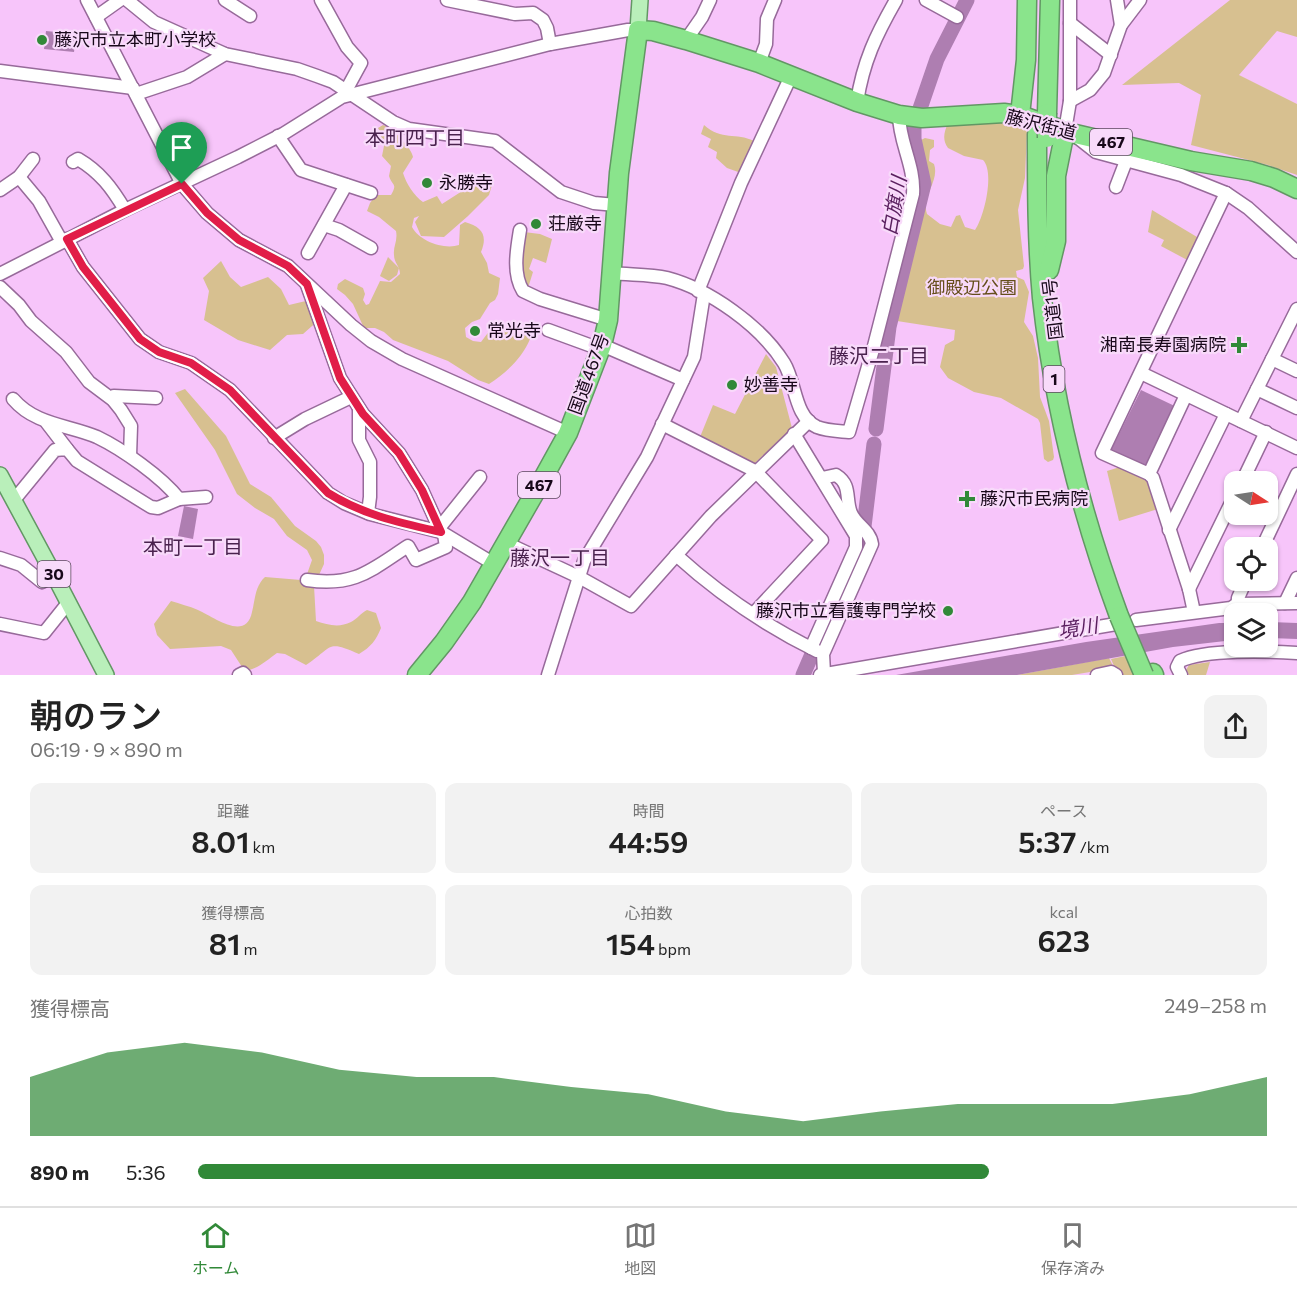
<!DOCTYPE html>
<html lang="ja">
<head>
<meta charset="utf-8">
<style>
  :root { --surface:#fff; --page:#f2f2f2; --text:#222; --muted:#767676; --line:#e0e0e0; --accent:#318938 }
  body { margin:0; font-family:Commissioner,"Noto Sans JP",sans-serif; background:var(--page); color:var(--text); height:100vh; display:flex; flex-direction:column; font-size:22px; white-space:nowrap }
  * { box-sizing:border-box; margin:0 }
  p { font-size:20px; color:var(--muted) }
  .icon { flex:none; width:33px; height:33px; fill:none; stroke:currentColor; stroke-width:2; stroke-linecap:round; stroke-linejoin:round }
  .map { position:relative; height:675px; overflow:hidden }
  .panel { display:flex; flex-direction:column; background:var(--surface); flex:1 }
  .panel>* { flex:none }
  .needle { width:39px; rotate:102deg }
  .fabs { position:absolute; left:1224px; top:471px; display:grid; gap:12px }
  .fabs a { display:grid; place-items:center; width:54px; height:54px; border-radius:12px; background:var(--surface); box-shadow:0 2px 4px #0004; font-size:30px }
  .pin { position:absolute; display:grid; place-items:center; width:51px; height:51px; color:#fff; margin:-62px -26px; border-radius:50% 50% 50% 0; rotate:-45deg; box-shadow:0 0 6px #0007 }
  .pin .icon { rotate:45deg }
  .round { display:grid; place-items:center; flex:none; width:63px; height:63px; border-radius:12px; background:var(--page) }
  .overview { display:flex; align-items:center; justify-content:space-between; height:102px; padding:0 30px }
  h1 { font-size:33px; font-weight:600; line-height:45px }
  .figures { display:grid; grid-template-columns:repeat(3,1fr); gap:9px; height:102px; padding:6px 30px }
  .figures div { display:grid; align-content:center; border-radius:12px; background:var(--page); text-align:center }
  .figures b { font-size:30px; font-weight:600 }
  .figures small { font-size:16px; font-weight:400 }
  .figures p { font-size:16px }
  .chart { height:168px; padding:12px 30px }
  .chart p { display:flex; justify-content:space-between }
  .chart svg { width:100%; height:108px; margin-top:6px; fill:var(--accent); opacity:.7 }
  ul { padding:0 30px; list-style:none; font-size:20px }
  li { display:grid; grid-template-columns:96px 72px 1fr; align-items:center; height:45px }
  li i { height:15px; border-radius:8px; background:var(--accent) }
  .tabs { display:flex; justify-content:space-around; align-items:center; height:84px; border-top:2px solid var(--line); background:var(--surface); font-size:16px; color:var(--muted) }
  .tabs a { display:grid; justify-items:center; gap:3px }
  .tabs .active { color:var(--accent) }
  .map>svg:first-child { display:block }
  .green { fill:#d7c090 }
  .water { fill:#ae7eb1 }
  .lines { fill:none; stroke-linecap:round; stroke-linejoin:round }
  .river { stroke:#ae7eb1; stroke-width:15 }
  .minor-casing { stroke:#976a9a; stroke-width:15 }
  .major-casing { stroke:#629764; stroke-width:18 }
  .highway-casing { stroke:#629764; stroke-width:21 }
  .minor { stroke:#fff; stroke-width:12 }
  .major { stroke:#b9efba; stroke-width:15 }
  .highway { stroke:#8ae48c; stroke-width:18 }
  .highway-bridge-casing { stroke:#629764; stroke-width:21; stroke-linecap:butt }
  .highway-bridge { stroke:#8ae48c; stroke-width:18 }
  .route-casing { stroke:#fff; stroke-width:12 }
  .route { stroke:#e11d48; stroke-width:8 }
  .poi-dot { fill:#318938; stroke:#f8dafa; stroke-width:2 }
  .labels { text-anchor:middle; stroke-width:4.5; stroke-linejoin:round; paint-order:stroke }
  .shield { fill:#f8dafa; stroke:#5b475d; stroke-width:1.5 }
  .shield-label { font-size:16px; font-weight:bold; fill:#18081a }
  .poi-label { font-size:18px; fill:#18081a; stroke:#f8dafa; text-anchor:start }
  .street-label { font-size:18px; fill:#18081a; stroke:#f8dafa }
  .park-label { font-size:18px; fill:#654e1b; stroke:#f8dafa }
  .neighbourhood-label { font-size:20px; fill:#4a224e; stroke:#f8dafa }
  .water-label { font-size:20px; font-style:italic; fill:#5a1f5f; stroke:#f8dafa }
</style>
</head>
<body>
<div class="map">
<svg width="1297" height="675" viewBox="0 0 1297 675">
  <rect width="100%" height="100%" fill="#f7c5fa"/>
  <g class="green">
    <path d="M1230,0H1297V37L1277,31L1239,75L1297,104V175L1268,165L1191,145L1201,95L1179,83L1122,85Z"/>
    <path d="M1004,119L1026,126L1027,129L1025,178L1018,210L1024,266L1023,269L1016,271L1017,277L1024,280L1029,292L1024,322L1033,336L1038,358L1040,397L1049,421L1054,457L1053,460L1048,462L1044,459L1040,423L1038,419L1001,398L974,392L948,378L940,367L945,345L954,340L955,330L897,321L909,263L920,225L924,204L927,180L919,141L925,138L934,140V147L930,150L929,161L934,164C940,181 921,196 927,214L940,224L951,227L956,216L960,215L965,227L975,230C984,218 995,172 983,160L964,156L948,148C942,140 944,132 948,123Z"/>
    <path d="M383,125C392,128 412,148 413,157L403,173C406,183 414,196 423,202L437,196L442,204L484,177L492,185L489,195L468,216L444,237L421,236L415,222L419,216L414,218L412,227C419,241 444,250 459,245L460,225L465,222C482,227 488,235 481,252L487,263L489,273L500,278L498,294L495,300L490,303L480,319L472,322L465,328L466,337L473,341L481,342L490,330C502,329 518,330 529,336L530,339C523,357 505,374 489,384L478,380L448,361L393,340L384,332L375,328H364L353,304L345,295L337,289L338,284L345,279L363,288L365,294L363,300L366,305L369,304L380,281L391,282L400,274C400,266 394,263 394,255C393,246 398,241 396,231L379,217L367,211L370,203L376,195H391C398,183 392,186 389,176L391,166L382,156L384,146L379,139L381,133L378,128Z"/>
    <path d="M704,125C722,141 736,132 754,141L741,173L727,168L716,158L717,152L708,147L711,139L701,134Z"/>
    <path d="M1152,210L1202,240L1191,262L1161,246L1164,240L1148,232Z"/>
    <path d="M524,232L540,234L552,239L546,263L533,258L529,269L533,272L528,288L521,285V253Z"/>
    <path d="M388,257L399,268L397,275L389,281L380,276Z"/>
    <path d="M221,261L230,277L241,287L268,277L281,289L289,305L310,300L320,319L303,334L287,335L270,350L238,340L204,320L209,291L203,278Z"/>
    <path d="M766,354L776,367L792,428L752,466L700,437L713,405L735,414Z"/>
    <path d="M185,389L226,436L250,484L271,497L295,526L316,541L321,547L324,555V564L314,586L316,621C328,625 339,628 351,622C357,619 361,613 367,610L376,613L381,628C376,640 371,647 359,654C326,639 333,647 306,665L285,654L277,653C267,660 256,671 244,670L231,650L221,646L170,649L157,635L154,624L171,601C180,604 189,606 198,610C214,617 246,642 252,612C255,600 255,586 265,577L301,580L306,577L312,560L307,550L287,536L274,519L255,508L237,494L215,450L175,393Z"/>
    <path d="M1120,467L1149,482L1158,509L1119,521L1107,471Z"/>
    <path d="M1130,655L1139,675H1118L1111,659Z"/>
    <path d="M1109,658L1114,668L1072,675H1017Z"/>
    <path d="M1210,662L1206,675H1189L1186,670L1189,665Z"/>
  </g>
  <g class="water">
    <path d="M46,31L76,34L74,52L44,49Z"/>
    <path d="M1141,390L1181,409L1150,469L1111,450Z"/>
    <path d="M184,506L198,509L193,539L178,536Z"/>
    <path d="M1268,622L1297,623V639L1268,638Z"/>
    <path d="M1219,623H1234V640L1173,647L1017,675H896L1086,642Z"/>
  </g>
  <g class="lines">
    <g class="river">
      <path d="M876,429L889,327L924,184L914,139V126L937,59L967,0"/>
      <path d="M854,562L862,543L874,444"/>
      <path d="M803,675L819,638"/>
    </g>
    <defs>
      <g id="minor">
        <path d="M87,0L182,184L207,213L239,240L288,266L351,325L371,341L402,359L568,433"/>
        <path d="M127,0L154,22L225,54L297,69L317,76L333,82L393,122L409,129L495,141L561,192L594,203L616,205"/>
        <path d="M225,0L250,16"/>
        <path d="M321,0L347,47L361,63L343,96"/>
        <path d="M447,0L515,14L533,13L543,20L547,28L550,44"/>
        <path d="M926,0L957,17"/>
        <path d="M1117,0L1121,25"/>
        <path d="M96,17L120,0"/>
        <path d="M1070,23L1111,55"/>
        <path d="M686,40L702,17L710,0"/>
        <path d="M759,63L766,44L767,19L775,0"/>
        <path d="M0,71L133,88"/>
        <path d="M136,94L187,77L225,54"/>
        <path d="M1070,101L1090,90L1104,73L1121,25L1140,0"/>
        <path d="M857,102C863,62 876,35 896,0"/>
        <path d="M1065,131L1070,101V0"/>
        <path d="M278,136L301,170L371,193"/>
        <path d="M1077,137L1096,152L1181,175L1226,193L1248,208L1297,252"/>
        <path d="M73,162L78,159C100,172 112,188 125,210"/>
        <path d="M19,177L39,201L62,242"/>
        <path d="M1116,187L1126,161"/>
        <path d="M0,190L19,177L33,159"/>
        <path d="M324,225L339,230L371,248"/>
        <path d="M520,230C517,249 512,273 523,291L540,299L608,320"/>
        <path d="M67,239L83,267L140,339L159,352L191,363L230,390L328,493L344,503L370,514L441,532L494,564"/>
        <path d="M308,253L346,185"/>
        <path d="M612,273C630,275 650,274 667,278C709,289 761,326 784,363C796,382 794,417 817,427C827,431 839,431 849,432L874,346L913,194C915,166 899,142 899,115"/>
        <path d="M0,274L125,210L238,157L283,134L342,97L550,44L628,30H638"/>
        <path d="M307,285L340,378L363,414L399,453L422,490L441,532"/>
        <path d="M0,287L19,305L31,321L66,352L89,382L113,400L121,410L131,426L130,456"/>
        <path d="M698,291L741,183L791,76"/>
        <path d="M548,330L600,349"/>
        <path d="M602,345L683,380"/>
        <path d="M1272,359L1297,371"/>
        <path d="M1141,373L1297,448"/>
        <path d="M1257,389L1297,408"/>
        <path d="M13,399C35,425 69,425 97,437C122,449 162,477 179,499L206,497"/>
        <path d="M113,400L114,396L156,398"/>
        <path d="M359,409V440L370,462V497L368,513"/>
        <path d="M1241,421L1297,309"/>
        <path d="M47,423L67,449"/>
        <path d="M662,424L755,471L822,540L754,613"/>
        <path d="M794,434L856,536V547L811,648"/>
        <path d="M274,438L305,419L351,397"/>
        <path d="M1149,474L1186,395"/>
        <path d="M822,478L836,475C852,485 845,499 851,513C856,525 870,530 872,544L823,654L824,673"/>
        <path d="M1242,482L1266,432"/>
        <path d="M14,500L55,450L67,449L77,461L151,507L158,508L179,499"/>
        <path d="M440,527L480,477"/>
        <path d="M1169,530L1226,414"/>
        <path d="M506,543L579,577L631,606L711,516L809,421"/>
        <path d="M1262,548L1297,474"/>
        <path d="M676,555C718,593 766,626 817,651"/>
        <path d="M0,558L21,565L42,582L54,575"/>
        <path d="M307,580C355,587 371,570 408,546L416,560L446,547L444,534"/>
        <path d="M1189,589L1234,497"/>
        <path d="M1285,603L1297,578"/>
        <path d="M1237,610L1238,598L1246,580"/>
        <path d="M1194,612L1189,589L1153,478L1149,474L1102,453L1226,193"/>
        <path d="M1136,620L1231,608L1237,604L1297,603"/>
        <path d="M0,624L44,633L68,603"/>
        <path d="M239,675L243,673L245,675"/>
        <path d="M548,675L584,561L647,457L694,357L704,294"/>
        <path d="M820,675L1116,624"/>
        <path d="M1097,675L1111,672L1116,675"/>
        <path d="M1181,675L1177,667L1180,661C1206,649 1267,651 1297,653"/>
      </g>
      <g id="major">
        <path d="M638,30L640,0"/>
        <path d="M0,475L54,575L106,675"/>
      </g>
      <g id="highway">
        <path d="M1047,113L1050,0"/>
        <path d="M1020,115L1026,60L1027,0"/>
        <path d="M1037,134C1037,189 1037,243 1042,298C1054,408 1081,513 1119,616"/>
        <path d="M1049,270L1056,241V176L1065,131"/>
        <path d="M1153,673L1154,675"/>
        <path d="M417,675L444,642L472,602L541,482L568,433L602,345L608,320L619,173L638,30L653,31L686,40L759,63L857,102L899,115L922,118L1004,113L1020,115L1071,133L1191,161L1251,171L1274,178L1297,189"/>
      </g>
    </defs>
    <use href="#minor" class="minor-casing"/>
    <use href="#major" class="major-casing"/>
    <use href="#highway" class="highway-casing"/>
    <use href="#minor" class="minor"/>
    <use href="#major" class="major"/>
    <use href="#highway" class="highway"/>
    <defs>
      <g id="highway-bridge">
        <path d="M1047,138V113"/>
        <path d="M1119,616L1144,675"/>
      </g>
    </defs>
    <use href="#highway-bridge" class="highway-bridge-casing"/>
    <use href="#highway-bridge" class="highway-bridge"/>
  </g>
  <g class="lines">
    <defs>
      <path id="route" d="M182,184L207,213L239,240L288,266L307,284L340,378L363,414L399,453L422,490L441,532C401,523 363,515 328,493L230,390L191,363L159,352L140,339L83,267L67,239Z"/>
    </defs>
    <use href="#route" class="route-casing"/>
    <use href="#route" class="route"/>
  </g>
  <g class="poi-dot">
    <circle cx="42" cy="40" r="6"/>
    <circle cx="427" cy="183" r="6"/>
    <circle cx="536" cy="224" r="6"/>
    <circle cx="475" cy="331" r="6"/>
    <path d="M1236 336h6v6h6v6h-6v6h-6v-6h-6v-6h6z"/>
    <circle cx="732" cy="385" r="6"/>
    <path d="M964 490h6v6h6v6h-6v6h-6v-6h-6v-6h6z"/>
    <circle cx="948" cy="611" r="6"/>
  </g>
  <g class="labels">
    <g class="shield">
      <rect x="1090" y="129" width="42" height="26" rx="4.5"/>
      <rect x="1043.5" y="366" width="21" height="26" rx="4.5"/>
      <rect x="518" y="472" width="42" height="26" rx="4.5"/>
      <rect x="37.5" y="561" width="33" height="26" rx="4.5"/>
    </g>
    <g class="shield-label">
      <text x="1111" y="148">467</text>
      <text x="1054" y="385">1</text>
      <text x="539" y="491">467</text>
      <text x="54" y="580">30</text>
    </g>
    <g class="poi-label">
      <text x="54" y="46">藤沢市立本町小学校</text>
      <text x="439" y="189">永勝寺</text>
      <text x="548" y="230">荘厳寺</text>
      <text x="487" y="337">常光寺</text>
      <text x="1226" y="351" text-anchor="end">湘南長寿園病院</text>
      <text x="744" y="391">妙善寺</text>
      <text x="980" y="505">藤沢市民病院</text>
      <text x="936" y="617" text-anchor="end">藤沢市立看護専門学校</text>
    </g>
    <g class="street-label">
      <text transform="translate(1041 125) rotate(14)" y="6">藤沢街道</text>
      <text transform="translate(1053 309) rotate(-97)" y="6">国道1号</text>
      <text transform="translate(589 374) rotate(-70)" y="6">国道467号</text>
    </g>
    <g class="park-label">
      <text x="972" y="294">御殿辺公園</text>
    </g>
    <g class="neighbourhood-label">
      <text x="415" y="145">本町四丁目</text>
      <text x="879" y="363">藤沢二丁目</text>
      <text x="193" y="554">本町一丁目</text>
      <text x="560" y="565">藤沢一丁目</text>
    </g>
    <g class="water-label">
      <text transform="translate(894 206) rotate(-80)" y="7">白旗川</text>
      <text transform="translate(1078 628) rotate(-9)" y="7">境川</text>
    </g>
  </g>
</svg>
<div class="fabs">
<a><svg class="needle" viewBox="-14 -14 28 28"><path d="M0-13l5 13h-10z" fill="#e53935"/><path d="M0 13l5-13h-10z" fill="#767676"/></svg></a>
<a><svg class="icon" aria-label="locate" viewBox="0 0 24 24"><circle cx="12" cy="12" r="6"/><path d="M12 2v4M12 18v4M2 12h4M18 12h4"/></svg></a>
<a><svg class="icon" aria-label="layers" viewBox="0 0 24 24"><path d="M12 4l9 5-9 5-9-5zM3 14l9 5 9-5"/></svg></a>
</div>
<div class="pin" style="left:182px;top:184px;background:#1e9e55"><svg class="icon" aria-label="arrive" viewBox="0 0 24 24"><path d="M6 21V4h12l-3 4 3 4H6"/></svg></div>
</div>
<section class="panel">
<div class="overview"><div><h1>朝のラン</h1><p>06:19 · 9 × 890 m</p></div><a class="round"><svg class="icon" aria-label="share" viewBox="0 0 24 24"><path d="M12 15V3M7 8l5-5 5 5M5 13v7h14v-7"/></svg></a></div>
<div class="figures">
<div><p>距離</p><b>8.01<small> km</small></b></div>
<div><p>時間</p><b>44:59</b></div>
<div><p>ペース</p><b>5:37<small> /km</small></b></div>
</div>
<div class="figures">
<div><p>獲得標高</p><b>81<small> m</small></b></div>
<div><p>心拍数</p><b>154<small> bpm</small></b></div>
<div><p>kcal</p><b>623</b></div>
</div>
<div class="chart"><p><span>獲得標高</span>249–258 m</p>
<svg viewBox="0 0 160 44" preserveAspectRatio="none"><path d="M0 44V20L10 10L20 6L30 10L40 17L50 20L60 20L70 24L80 27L90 34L100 38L110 34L120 31L130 31L140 31L150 27L160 20V44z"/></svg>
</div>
<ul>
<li><b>890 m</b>5:36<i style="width:74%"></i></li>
</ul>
</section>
<nav class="tabs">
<a class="active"><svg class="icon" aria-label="home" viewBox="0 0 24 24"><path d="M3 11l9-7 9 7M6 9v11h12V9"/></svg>ホーム</a>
<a><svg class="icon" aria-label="map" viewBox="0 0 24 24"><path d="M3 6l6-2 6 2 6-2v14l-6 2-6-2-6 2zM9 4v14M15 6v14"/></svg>地図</a>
<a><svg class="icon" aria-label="saved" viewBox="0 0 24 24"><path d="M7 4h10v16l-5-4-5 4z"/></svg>保存済み</a>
</nav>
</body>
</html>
